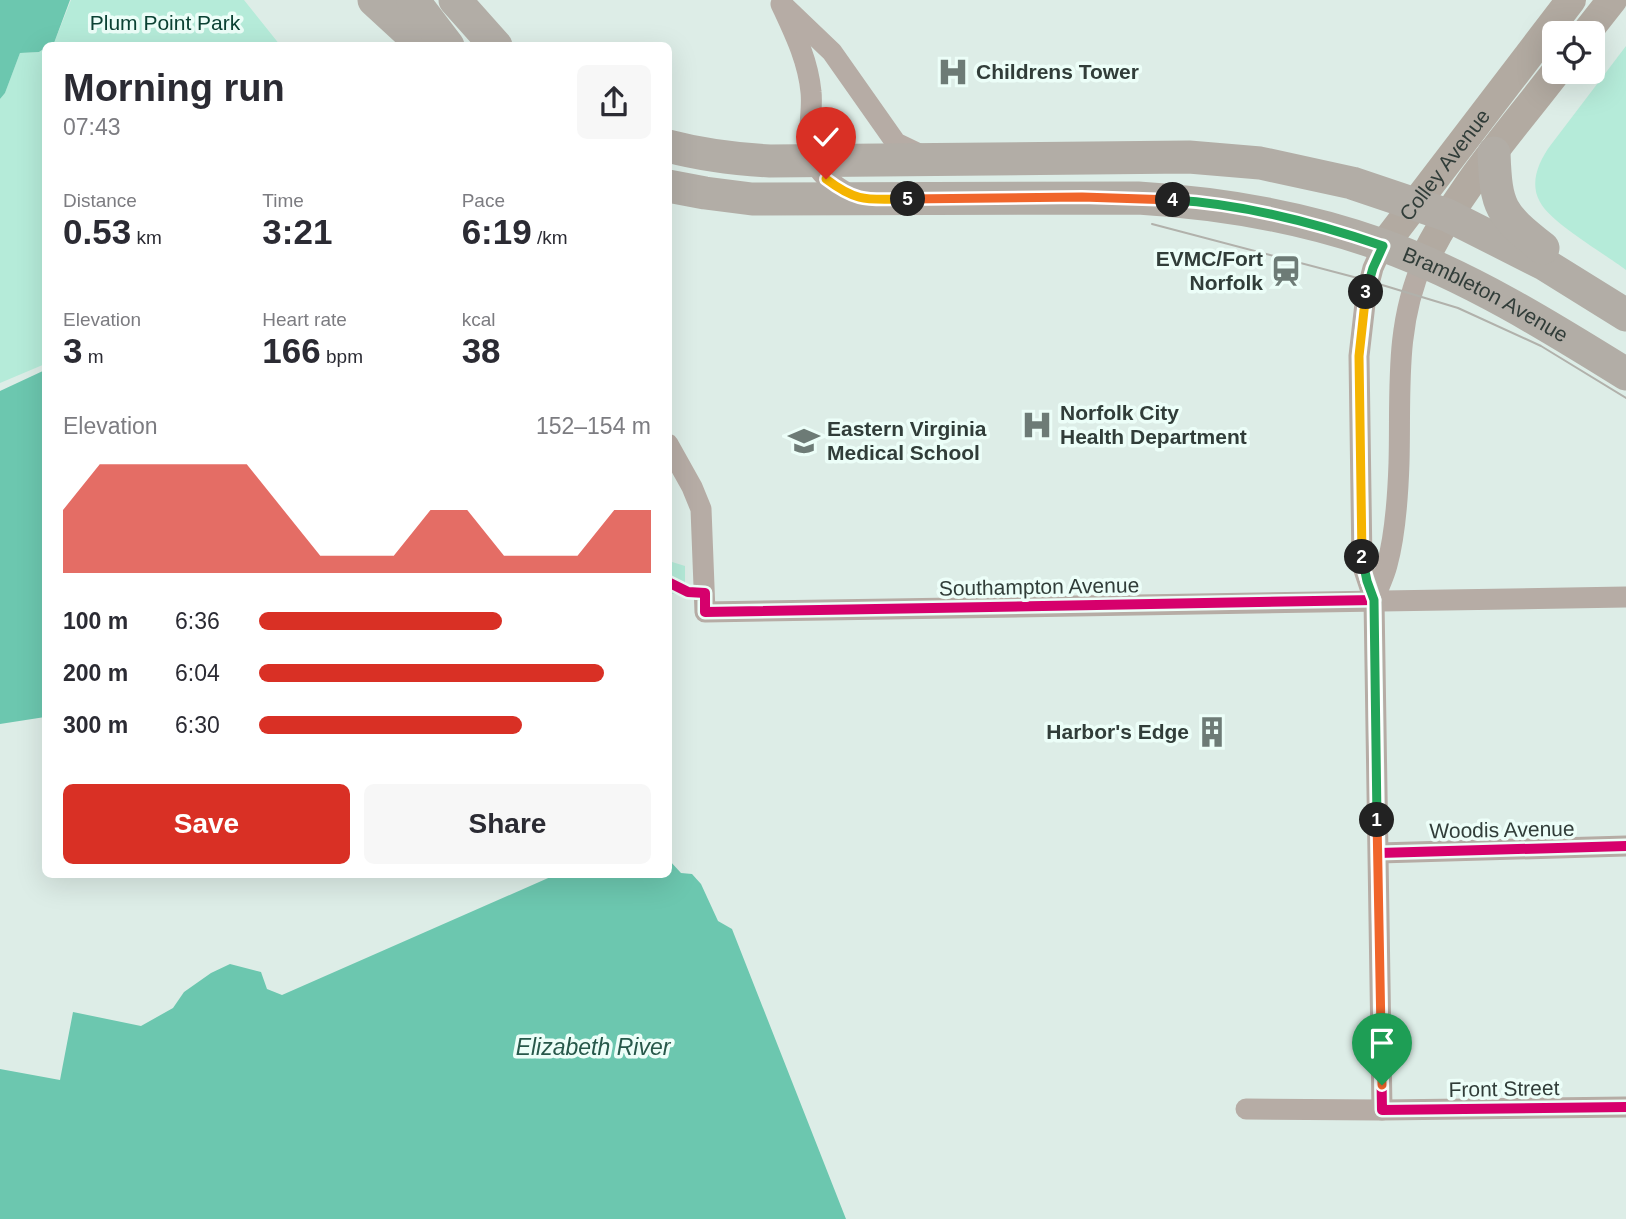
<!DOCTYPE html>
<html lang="en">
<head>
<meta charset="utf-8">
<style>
  :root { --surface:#fff; --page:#f7f7f7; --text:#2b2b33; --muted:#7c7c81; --accent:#d93025 }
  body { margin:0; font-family:Arial,sans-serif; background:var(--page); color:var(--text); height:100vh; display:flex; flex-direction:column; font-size:26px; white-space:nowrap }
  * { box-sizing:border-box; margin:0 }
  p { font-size:23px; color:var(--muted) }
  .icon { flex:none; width:38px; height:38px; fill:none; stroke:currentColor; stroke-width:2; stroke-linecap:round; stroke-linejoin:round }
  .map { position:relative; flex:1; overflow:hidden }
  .sheet { position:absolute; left:42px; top:42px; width:630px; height:836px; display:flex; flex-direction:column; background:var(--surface); border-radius:10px; box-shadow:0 7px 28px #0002 }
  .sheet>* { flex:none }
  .fabs { position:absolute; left:1542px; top:21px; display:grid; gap:14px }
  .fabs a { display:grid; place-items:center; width:63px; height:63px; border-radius:10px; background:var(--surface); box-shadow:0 7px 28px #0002; font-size:35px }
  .pin { position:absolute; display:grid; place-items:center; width:60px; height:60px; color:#fff; margin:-72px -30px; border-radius:50% 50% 50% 0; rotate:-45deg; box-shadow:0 0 7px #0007 }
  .pin .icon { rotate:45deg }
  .km { position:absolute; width:35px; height:35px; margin:-18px; border-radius:50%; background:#222; color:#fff; font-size:19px; line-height:35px; text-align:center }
  .round { display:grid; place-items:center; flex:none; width:74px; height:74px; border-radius:10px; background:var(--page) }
  .overview { display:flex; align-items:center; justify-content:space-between; height:119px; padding:0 21px }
  h1 { font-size:38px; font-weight:600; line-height:52px }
  .metrics { display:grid; grid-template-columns:repeat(3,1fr); gap:10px; height:119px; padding:7px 21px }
  .metrics div { display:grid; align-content:center }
  .metrics b { font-size:35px; font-weight:600 }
  .metrics small { font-size:19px; font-weight:400 }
  .metrics p { font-size:19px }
  .chart { height:196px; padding:14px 21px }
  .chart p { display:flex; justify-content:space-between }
  .chart svg { width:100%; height:126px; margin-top:7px; fill:var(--accent); opacity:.7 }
  .cta { display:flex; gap:14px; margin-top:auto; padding:14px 21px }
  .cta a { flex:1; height:80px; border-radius:10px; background:var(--accent); color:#fff; font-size:28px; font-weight:600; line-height:80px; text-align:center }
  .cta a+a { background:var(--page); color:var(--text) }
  ul { padding:0 21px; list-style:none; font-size:23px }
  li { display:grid; grid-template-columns:112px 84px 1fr; align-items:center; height:52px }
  li i { height:18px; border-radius:9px; background:var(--accent) }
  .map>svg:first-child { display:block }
  .green { fill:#b5ebd9 }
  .water { fill:#6cc7af }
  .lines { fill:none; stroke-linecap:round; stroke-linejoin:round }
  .street { stroke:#b6aca5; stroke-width:21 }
  .secondary { stroke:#b2aaa1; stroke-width:30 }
  .primary { stroke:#b2ada6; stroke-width:33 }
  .tram { stroke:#b1b1ab; stroke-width:2 }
  .cycleway-casing { stroke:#ecfef8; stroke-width:15 }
  .cycleway { stroke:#d6006c; stroke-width:10 }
  .split-1-casing { stroke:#fff; stroke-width:14 }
  .split-2-casing { stroke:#fff; stroke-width:14 }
  .split-3-casing { stroke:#fff; stroke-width:14 }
  .split-4-casing { stroke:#fff; stroke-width:14 }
  .split-5-casing { stroke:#fff; stroke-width:14 }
  .split-6-casing { stroke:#fff; stroke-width:14 }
  .split-1 { stroke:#f0652b; stroke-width:9 }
  .split-2 { stroke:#22a559; stroke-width:9 }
  .split-3 { stroke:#f5b400; stroke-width:9 }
  .split-4 { stroke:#22a559; stroke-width:9 }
  .split-5 { stroke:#f0652b; stroke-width:9 }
  .split-6 { stroke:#f5b400; stroke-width:9 }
  .labels { text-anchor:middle; stroke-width:7; stroke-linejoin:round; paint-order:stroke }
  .park-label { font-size:21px; fill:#0c4234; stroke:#ecfef8 }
  .poi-label { font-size:21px; font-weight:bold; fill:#313d39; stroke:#ecfef8; text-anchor:start }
  .street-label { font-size:21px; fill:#313d39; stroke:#ecfef8 }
  .water-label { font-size:23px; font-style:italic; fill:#27584a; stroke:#ecfef8 }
</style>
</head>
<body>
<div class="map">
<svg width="1626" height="1219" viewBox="0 0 1626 1219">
  <rect width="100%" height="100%" fill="#ddede7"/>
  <g class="green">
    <path d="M71,0H244L280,45L50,46L54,43Z"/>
    <path d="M1626,46V270C1605,254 1551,223 1540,202C1529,183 1539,161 1550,146Z"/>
    <path d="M45,48V364L0,383V99L5,93L20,53L39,52Z"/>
    <path d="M669,561L685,566V596L669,593Z"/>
  </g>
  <g class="water">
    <path d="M0,0H70L54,43L46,46L45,48L39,52L20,53L5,93L0,99Z"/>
    <path d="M45,370V717L0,724V391Z"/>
    <path d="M669,860L681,873L692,874L701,884L718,921L732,929L846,1219H0V1069L60,1080L73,1012L141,1026L173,1008L184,992L211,973L230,964L261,972L267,989L282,995L555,875H668Z"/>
  </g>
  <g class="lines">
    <g class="street">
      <path d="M781,4C794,32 808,60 811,92C813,109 808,128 810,146C812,170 835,188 855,197"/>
      <path d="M786,8L832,52L896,143L921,155"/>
      <path d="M668,444L692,487L701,509L705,612L1626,597"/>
      <path d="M1374,600L1362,564L1359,356L1366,295L1373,268L1383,246"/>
      <path d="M1379,853L1626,846"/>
      <path d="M1246,1109L1382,1110L1626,1107"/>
      <path d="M1382,1110L1374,600C1378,588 1384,577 1387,565C1395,536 1398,493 1399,463C1401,394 1394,327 1423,262"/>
    </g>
    <g class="secondary">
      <path d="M1586,33L1612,0"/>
      <path id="s1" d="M1383,246L1571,0"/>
      <path d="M1423,262C1456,192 1509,133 1556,72"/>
    </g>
    <g class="primary">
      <path d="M374,0L424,46"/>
      <path d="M413,0L448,46"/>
      <path d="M455,0L496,46"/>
      <path d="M668,146C702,155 735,159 770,161L1189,157L1260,163L1352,183L1447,215L1544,264L1626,315"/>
      <path d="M1494,153C1496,208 1500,214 1543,248"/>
      <path id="s2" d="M668,186L705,193L752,199L1138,198C1221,203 1304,217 1382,245C1468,276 1549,326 1626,374"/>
    </g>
    <path class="tram" d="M1152,224L1369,281L1458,308L1541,346L1626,398"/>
    <defs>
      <g id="cycleway">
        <path d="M1383,246L1373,268L1366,295L1359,356L1362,564L1374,600L1382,1110L1626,1107"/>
        <path d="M668,582L688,592L705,593V612L1374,600"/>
        <path d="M1379,853L1626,846"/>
      </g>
    </defs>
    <use href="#cycleway" class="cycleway-casing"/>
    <use href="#cycleway" class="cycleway"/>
  </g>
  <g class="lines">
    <defs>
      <path id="split-1" d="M1377,820L1382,1085"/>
      <path id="split-2" d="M1362,557L1367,581L1374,600L1377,820"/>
      <path id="split-3" d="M1362,557L1359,356L1366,292"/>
      <path id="split-4" d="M1173,200C1244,204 1316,223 1383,246L1373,268L1366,292"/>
      <path id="split-5" d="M908,199L1082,197L1173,200"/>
      <path id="split-6" d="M826,179C859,204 869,199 908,199"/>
    </defs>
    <use href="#split-1" class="split-1-casing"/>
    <use href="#split-2" class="split-2-casing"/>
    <use href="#split-3" class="split-3-casing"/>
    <use href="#split-4" class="split-4-casing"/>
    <use href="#split-5" class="split-5-casing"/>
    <use href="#split-6" class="split-6-casing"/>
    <use href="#split-1" class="split-1"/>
    <use href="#split-2" class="split-2"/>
    <use href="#split-3" class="split-3"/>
    <use href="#split-4" class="split-4"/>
    <use href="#split-5" class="split-5"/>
    <use href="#split-6" class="split-6"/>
  </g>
  <defs>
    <symbol id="hospital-bare" viewBox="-9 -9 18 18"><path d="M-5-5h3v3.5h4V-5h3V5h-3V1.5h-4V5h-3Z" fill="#6d7b76" stroke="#ecfef8" stroke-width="2.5" paint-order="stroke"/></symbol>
    <symbol id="station-bare" viewBox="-9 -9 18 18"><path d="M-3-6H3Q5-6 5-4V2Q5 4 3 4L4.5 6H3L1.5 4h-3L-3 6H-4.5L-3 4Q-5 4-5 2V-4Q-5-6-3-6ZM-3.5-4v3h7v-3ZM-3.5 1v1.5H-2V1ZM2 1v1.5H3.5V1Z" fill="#6d7b76" stroke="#ecfef8" stroke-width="2.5" paint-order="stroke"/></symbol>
    <symbol id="university-bare" viewBox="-9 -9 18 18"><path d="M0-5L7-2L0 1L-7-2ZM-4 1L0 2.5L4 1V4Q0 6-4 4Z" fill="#6d7b76" stroke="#ecfef8" stroke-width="2.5" paint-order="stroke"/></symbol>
    <symbol id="building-bare" viewBox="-9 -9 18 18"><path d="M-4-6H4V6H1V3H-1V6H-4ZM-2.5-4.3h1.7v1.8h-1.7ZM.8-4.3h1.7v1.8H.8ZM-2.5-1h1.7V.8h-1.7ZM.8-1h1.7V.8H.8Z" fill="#6d7b76" stroke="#ecfef8" stroke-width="2.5" paint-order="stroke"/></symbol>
  </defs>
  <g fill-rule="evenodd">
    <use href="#hospital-bare" x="931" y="50" width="44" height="44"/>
    <use href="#station-bare" x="1264" y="249" width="44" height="44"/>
    <use href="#hospital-bare" x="1015" y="403" width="44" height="44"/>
    <use href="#university-bare" x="782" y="419" width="44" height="44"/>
    <use href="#building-bare" x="1190" y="710" width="44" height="44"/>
  </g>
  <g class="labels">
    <g class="park-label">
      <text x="165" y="30">Plum Point Park</text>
    </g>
    <g class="poi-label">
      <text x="976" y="79">Childrens Tower</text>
      <text x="1263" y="266" text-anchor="end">EVMC/Fort<tspan x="1263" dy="24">Norfolk</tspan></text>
      <text x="1060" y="420">Norfolk City<tspan x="1060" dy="24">Health Department</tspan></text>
      <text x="827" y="436">Eastern Virginia<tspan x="827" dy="24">Medical School</tspan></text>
      <text x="1189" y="739" text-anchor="end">Harbor's Edge</text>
    </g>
    <g class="street-label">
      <text dy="7" stroke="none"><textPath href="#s1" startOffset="102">Colley Avenue</textPath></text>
      <text dy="7" stroke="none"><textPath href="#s2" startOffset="835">Brambleton Avenue</textPath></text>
      <text transform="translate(1039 587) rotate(-1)" y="7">Southampton Avenue</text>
      <text transform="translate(1502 830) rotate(-1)" y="7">Woodis Avenue</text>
      <text transform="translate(1504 1089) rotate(-1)" y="7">Front Street</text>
    </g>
    <g class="water-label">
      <text x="593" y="1055">Elizabeth River</text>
    </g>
  </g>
</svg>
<div class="fabs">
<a><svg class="icon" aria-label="locate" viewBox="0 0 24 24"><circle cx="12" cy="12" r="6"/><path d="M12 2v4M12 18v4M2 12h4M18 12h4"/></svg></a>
</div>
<div class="pin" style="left:1382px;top:1085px;background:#1e9e55"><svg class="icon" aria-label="arrive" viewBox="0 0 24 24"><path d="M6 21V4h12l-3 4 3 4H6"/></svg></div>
<div class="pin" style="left:826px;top:179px;background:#d93025"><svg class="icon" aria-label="check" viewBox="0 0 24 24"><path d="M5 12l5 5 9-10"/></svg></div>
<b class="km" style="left:1377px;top:820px">1</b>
<b class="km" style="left:1362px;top:557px">2</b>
<b class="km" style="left:1366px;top:292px">3</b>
<b class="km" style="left:1173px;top:200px">4</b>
<b class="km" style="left:908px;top:199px">5</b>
<section class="sheet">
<div class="overview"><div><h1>Morning run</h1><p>07:43</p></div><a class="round"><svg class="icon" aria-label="share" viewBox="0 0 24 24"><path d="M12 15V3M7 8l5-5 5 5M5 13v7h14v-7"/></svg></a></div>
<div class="metrics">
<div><p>Distance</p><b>0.53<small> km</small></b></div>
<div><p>Time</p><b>3:21</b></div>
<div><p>Pace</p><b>6:19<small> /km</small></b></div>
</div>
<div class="metrics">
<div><p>Elevation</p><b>3<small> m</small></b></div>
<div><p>Heart rate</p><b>166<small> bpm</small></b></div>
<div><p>kcal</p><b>38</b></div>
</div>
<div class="chart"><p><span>Elevation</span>152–154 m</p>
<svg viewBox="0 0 160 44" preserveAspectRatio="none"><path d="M0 44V22L10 6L20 6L30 6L40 6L50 6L60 22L70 38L80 38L90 38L100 22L110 22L120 38L130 38L140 38L150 22L160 22V44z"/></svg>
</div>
<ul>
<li><b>100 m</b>6:36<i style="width:62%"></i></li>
<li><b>200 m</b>6:04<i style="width:88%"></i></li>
<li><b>300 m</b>6:30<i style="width:67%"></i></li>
</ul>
<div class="cta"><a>Save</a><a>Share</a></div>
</section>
</div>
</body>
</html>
